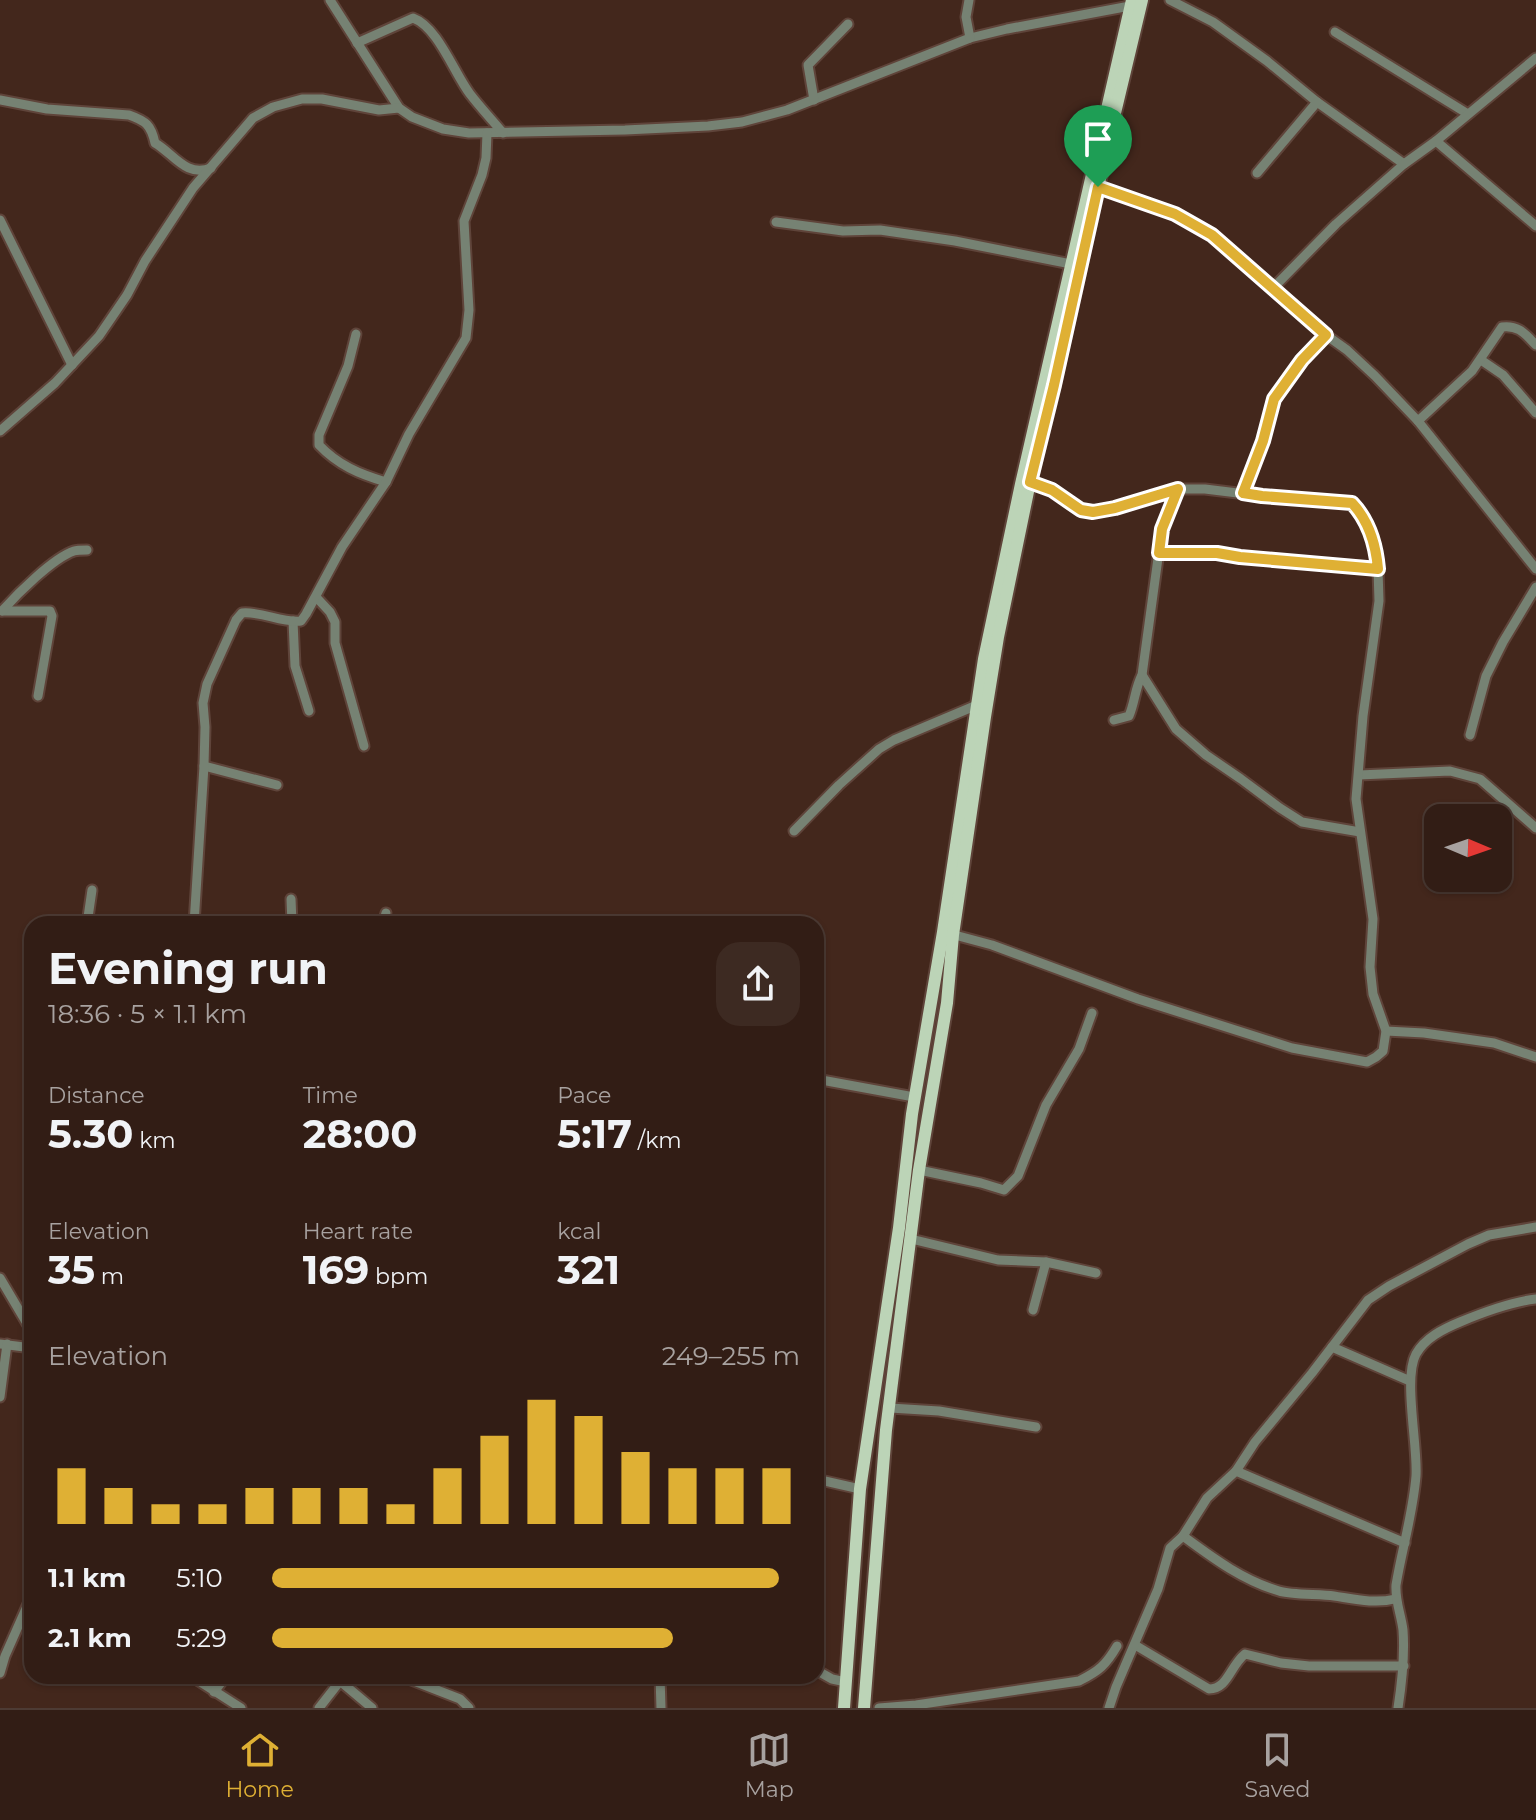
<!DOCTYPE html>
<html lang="en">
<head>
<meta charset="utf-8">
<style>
  :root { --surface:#321d15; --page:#3d2a22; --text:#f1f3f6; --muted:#a8a2a0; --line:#4d3b34; --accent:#dfb034 }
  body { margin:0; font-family:Montserrat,sans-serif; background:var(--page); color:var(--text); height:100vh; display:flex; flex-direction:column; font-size:30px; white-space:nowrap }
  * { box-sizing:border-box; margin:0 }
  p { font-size:26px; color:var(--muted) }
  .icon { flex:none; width:44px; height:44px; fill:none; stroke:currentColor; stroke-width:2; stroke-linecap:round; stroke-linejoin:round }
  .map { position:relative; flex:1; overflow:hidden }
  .sheet { position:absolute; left:24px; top:916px; width:800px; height:768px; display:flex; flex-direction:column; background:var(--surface); border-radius:24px; box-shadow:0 2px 6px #0004,0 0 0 2px var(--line) }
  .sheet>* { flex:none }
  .needle { width:52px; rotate:92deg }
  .tools { position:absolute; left:1424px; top:804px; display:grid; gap:16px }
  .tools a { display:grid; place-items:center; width:88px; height:88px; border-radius:16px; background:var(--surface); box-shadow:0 2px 6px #0004,0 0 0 2px var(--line); font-size:40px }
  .pin { position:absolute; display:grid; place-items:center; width:68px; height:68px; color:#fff; margin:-82px -34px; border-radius:50% 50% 50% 0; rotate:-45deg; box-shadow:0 0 8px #0007 }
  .pin .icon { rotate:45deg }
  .round { display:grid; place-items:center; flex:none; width:84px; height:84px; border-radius:24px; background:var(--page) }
  .head { display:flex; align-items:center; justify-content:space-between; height:136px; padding:0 24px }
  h1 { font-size:44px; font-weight:700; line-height:60px }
  .metrics { display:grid; grid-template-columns:repeat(3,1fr); gap:12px; height:136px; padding:8px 24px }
  .metrics div { display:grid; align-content:center }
  .metrics b { font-size:40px; font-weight:700 }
  .metrics small { font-size:22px; font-weight:400 }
  .metrics p { font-size:22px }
  .chart { height:224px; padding:16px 24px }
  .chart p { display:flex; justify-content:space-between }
  .chart svg { width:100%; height:144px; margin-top:8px; stroke:var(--accent); stroke-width:6 }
  ul { padding:0 24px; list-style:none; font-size:26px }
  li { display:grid; grid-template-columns:128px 96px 1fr; align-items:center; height:60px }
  li i { height:20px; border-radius:10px; background:var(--accent) }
  .tabs { display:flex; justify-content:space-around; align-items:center; height:112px; border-top:2px solid var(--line); background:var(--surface); font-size:22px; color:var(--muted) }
  .tabs a { display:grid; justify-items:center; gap:4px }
  .tabs .active { color:var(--accent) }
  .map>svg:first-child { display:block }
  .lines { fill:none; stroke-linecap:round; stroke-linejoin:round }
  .minor-casing { stroke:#5f443a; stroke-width:13 }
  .major-casing { stroke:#5f443a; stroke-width:16 }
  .minor { stroke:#768273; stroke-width:9 }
  .major { stroke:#bcd4b7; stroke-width:12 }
  .route-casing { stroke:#fff; stroke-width:16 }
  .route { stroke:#dfb034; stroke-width:10 }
</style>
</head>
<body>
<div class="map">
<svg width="1536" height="1708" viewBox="0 0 1536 1708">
  <rect width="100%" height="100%" fill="#43271c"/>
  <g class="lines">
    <defs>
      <g id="minor">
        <path d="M330,0L399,108L412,117L443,129L469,133L625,130L708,126L742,122L787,110L970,38L1007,29L1130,6"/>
        <path d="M969,0L966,17L970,38"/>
        <path d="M1170,0L1213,22L1267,61L1317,102L1404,164"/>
        <path d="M1335,32L1468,114"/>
        <path d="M357,43L413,18C438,27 454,73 470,94C480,107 492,120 503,133"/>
        <path d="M0,100L47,109L129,115C146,121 151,125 155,143C174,154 186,178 211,168"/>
        <path d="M814,100L808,65L848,24"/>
        <path d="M1436,141L1536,226"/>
        <path d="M1257,173L1317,102"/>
        <path d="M1098,187L1175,214L1212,235L1326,335L1347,350L1375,376L1418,421L1536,569"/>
        <path d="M0,220L72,365"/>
        <path d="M776,222L843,231L880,230L955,241L1071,264"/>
        <path d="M1273,288L1336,224L1404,164L1436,141L1536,58"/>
        <path d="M356,334L348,366L319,435V445C338,465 359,474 386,482"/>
        <path d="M1481,360L1503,375L1536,413"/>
        <path d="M1418,421L1472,371L1502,327C1519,325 1525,334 1536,345"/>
        <path d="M0,431L55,383L99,336L127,295L145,261L193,188L253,118L273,107L302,99H322L379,110L399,108"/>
        <path d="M1243,493L1263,441L1274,399L1302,360L1326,335"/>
        <path d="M1159,553H1217L1240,557L1378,569"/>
        <path d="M316,597L330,612L335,622V643L364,746"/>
        <path d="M2,611H50L52,616L38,696"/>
        <path d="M2,611C17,594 53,558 74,551C77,550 84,550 87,550"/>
        <path d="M293,621L295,666L309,711"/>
        <path d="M1142,675L1176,729L1206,755L1241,779L1280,808L1302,822L1360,832"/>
        <path d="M1114,720L1129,716C1135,702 1135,688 1142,675L1162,529L1178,489"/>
        <path d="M1470,735L1486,676L1503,642L1536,587"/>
        <path d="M204,766L277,785"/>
        <path d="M1359,775L1450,771L1480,779L1536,828"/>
        <path d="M794,831L839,785L879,749L894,740L977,705"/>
        <path d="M291,899L292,924"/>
        <path d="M87,924L92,890"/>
        <path d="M194,924L204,766L205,727L203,703L207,684L236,620L242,613C262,611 281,623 301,621L306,614L342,547L386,482L409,434L466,338L469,310L464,221L482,175L486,158L487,133"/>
        <path d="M383,924L386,913"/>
        <path d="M951,934L992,945L1138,999L1292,1048L1367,1062L1376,1057L1383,1051L1386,1031L1373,994L1370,967L1373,919L1356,799L1363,716L1379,601L1378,569L1376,552L1368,527L1360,512L1352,503L1262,496L1205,489H1178L1115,508L1093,512L1081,510L1052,490L1030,482"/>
        <path d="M816,976L817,967"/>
        <path d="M1386,1031L1424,1033L1494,1043L1536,1057"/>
        <path d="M816,1079L914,1097"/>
        <path d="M919,1170L981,1183L1004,1190L1018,1176L1046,1105L1079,1049L1092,1013"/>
        <path d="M911,1239L998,1260L1046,1262L1096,1273"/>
        <path d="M0,1278L32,1332"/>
        <path d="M1033,1310L1046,1262"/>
        <path d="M0,1344L32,1348"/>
        <path d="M1332,1347L1410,1381"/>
        <path d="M0,1397L7,1344"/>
        <path d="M890,1408L939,1411L1036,1427"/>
        <path d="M1236,1471L1405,1543"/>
        <path d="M816,1479L860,1489"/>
        <path d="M1183,1536C1213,1558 1242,1580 1279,1591C1291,1595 1319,1594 1334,1596C1354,1599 1375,1604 1395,1599"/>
        <path d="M1135,1645L1209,1689C1228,1689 1230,1666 1245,1654L1281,1663L1309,1666H1404"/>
        <path d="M816,1670L832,1679L846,1682"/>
        <path d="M0,1673L5,1656L32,1595"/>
        <path d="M191,1676L241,1708"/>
        <path d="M401,1676L460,1699L469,1708"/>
        <path d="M660,1676L661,1708"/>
        <path d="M340,1681L372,1708"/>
        <path d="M214,1692L226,1676"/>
        <path d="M319,1708L344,1676"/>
        <path d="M879,1708L916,1705L1079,1681C1099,1671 1106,1665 1117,1646"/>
        <path d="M1109,1708L1116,1687L1158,1589L1170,1548L1183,1536L1207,1498L1236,1471L1255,1442L1312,1373L1368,1300L1389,1286L1468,1244L1489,1235L1536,1227"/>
        <path d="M1398,1708C1402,1682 1405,1657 1403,1630C1401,1614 1395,1601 1396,1585C1402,1549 1413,1513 1416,1476C1418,1445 1403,1378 1416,1354C1425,1338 1443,1329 1460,1322C1484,1312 1510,1302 1536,1299"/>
      </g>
      <g id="major">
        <path d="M844,1708L860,1489L899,1228L912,1114L943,932L984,659L1021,484L1132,0"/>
        <path d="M864,1708L886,1430L919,1170L947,1003L953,935L985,717L998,637L1030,482L1050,402L1110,134L1142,0"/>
      </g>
    </defs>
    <use href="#minor" class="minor-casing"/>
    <use href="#major" class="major-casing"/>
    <use href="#minor" class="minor"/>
    <use href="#major" class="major"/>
  </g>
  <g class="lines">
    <defs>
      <path id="route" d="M1098,187L1175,214L1212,235L1326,335L1302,360L1274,399L1263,441L1243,493L1262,496L1352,503C1369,521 1376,546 1378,569L1240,557L1217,553H1159L1162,529L1178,489L1115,508L1093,512L1081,510L1052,490L1030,482L1054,385Z"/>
    </defs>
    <use href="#route" class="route-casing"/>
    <use href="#route" class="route"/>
  </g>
</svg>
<div class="tools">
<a><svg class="needle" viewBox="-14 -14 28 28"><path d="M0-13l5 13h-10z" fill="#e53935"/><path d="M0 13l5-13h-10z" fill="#a8a2a0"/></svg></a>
</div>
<div class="pin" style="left:1098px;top:187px;background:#1e9e55"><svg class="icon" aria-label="arrive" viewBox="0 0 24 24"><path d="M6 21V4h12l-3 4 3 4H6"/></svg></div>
<section class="sheet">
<div class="head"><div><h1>Evening run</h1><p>18:36 · 5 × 1.1 km</p></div><a class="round"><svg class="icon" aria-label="share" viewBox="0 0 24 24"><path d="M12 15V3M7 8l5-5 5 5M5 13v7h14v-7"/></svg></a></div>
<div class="metrics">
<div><p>Distance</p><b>5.30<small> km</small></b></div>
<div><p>Time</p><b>28:00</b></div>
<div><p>Pace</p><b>5:17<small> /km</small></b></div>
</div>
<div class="metrics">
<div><p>Elevation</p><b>35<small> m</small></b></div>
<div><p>Heart rate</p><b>169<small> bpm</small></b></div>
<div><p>kcal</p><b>321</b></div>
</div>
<div class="chart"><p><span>Elevation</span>249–255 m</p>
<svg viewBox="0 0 160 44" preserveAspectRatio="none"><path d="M5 44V27M15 44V33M25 44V38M35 44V38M45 44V33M55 44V33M65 44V33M75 44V38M85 44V27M95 44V17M105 44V6M115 44V11M125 44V22M135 44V27M145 44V27M155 44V27"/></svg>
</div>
<ul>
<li><b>1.1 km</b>5:10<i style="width:96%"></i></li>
<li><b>2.1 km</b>5:29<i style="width:76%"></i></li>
</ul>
</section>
</div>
<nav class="tabs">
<a class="active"><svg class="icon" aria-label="home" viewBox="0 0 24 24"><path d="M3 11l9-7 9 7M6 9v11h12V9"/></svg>Home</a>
<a><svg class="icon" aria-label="map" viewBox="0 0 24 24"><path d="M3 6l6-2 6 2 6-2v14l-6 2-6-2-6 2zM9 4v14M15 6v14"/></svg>Map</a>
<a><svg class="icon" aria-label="saved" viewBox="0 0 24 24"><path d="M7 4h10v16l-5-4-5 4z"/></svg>Saved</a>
</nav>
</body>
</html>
